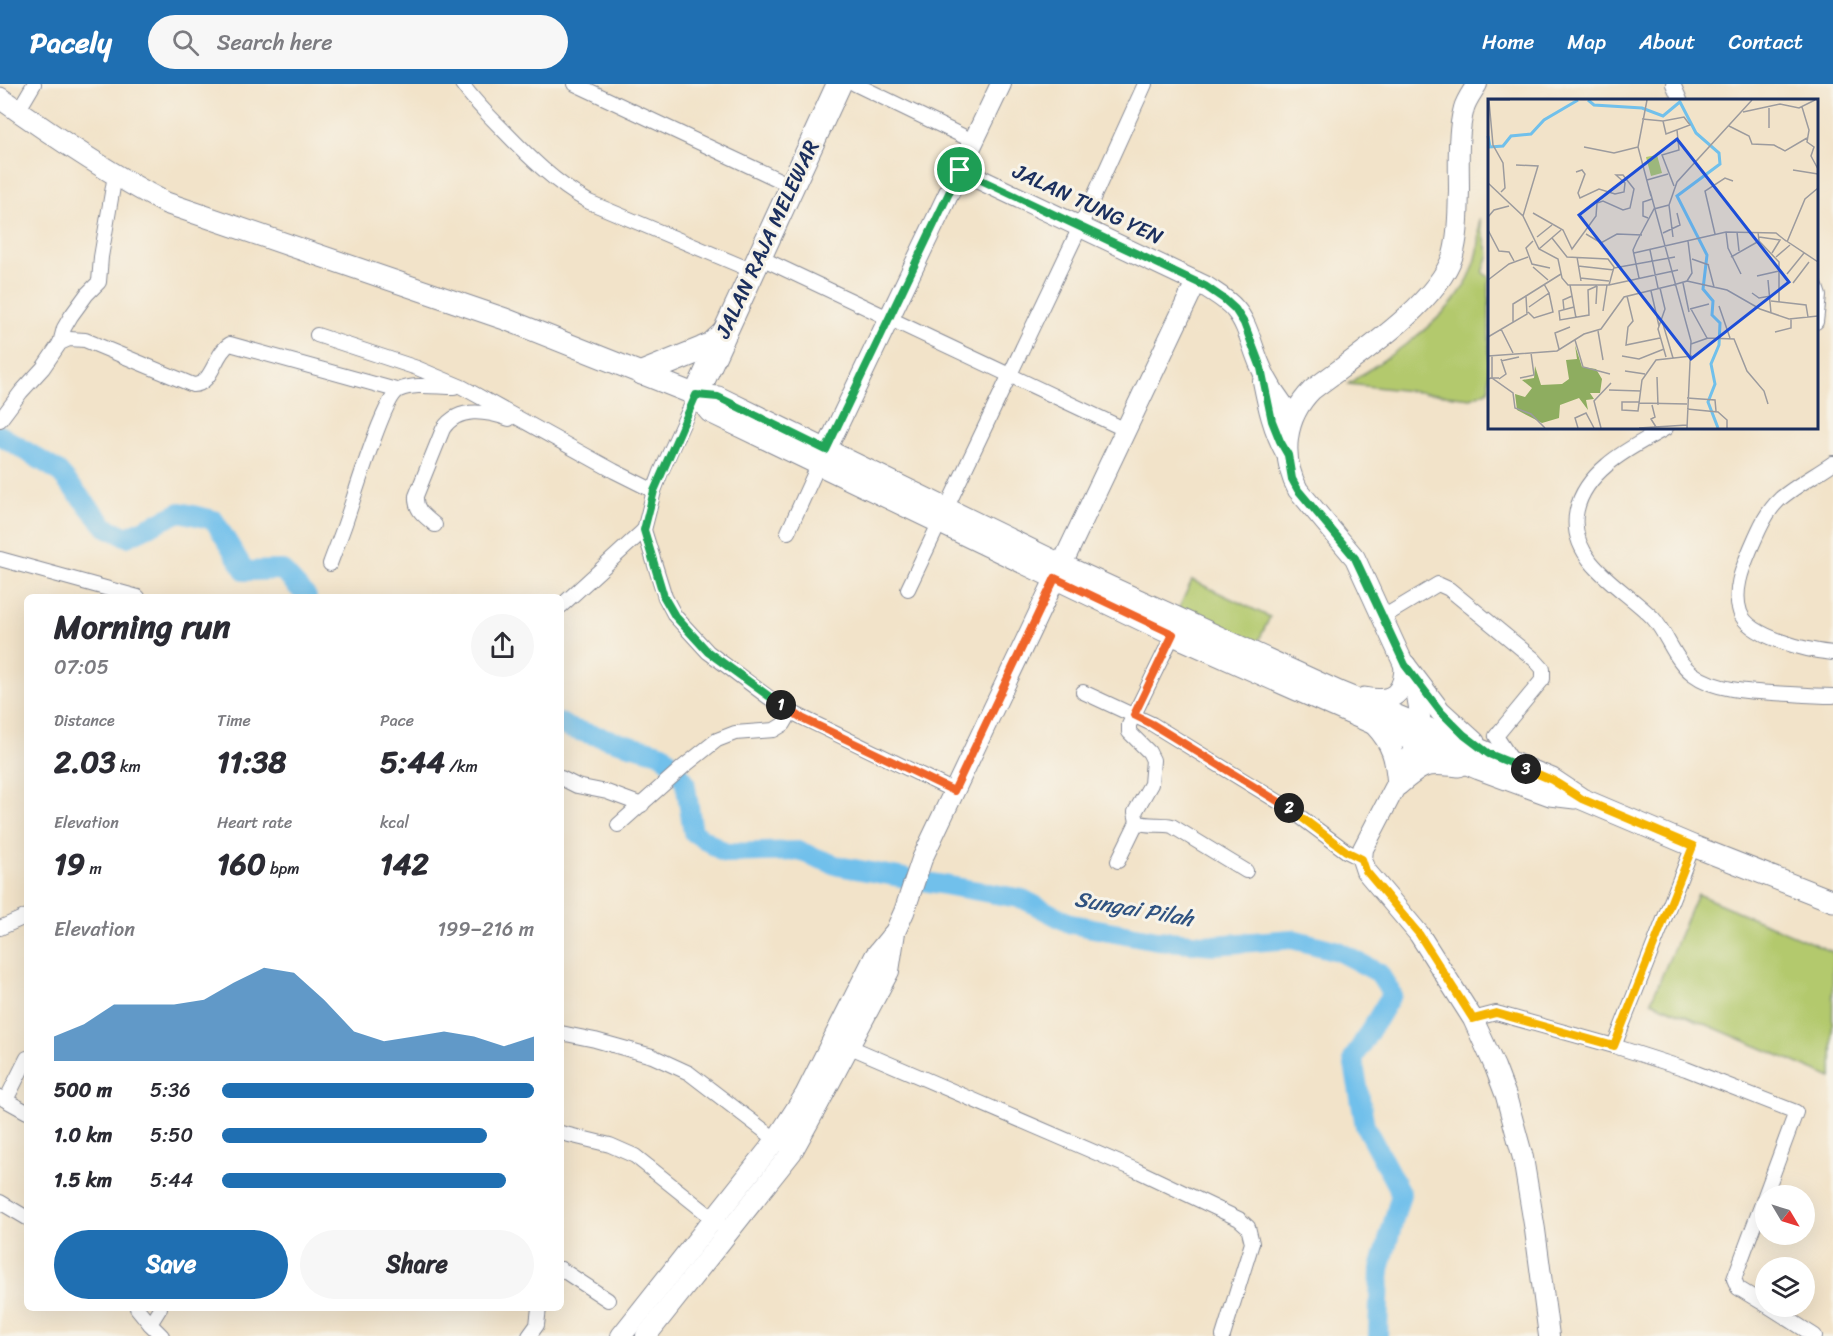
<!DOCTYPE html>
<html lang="en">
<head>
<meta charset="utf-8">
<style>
  :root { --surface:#fff; --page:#f7f7f7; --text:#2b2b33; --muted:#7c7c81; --accent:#1f6fb2 }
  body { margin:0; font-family:Sriracha,sans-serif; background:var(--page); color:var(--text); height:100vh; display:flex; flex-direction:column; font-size:22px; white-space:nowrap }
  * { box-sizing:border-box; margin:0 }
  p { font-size:20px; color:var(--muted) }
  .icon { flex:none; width:33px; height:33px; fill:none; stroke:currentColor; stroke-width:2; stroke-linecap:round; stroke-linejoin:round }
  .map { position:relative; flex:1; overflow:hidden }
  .panel { position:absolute; left:24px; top:510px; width:540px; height:717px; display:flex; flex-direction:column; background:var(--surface); border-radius:9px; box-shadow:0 6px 24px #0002 }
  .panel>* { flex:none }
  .needle { width:39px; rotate:128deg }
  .controls { position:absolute; left:1755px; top:1101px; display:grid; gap:12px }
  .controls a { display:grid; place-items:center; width:60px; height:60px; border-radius:50%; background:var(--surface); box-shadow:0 6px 24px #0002; font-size:30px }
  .pin { position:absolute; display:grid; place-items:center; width:51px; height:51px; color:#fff; margin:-26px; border:3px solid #fff; border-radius:50%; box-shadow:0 2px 6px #0007 }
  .km { position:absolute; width:30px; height:30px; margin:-15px; border-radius:50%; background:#222; color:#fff; font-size:16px; line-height:30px; text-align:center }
  .round { display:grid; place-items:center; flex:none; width:63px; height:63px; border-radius:32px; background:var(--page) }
  .overview { display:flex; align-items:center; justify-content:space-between; height:102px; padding:0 30px }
  h1 { font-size:33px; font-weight:700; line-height:45px }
  .figures { display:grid; grid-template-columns:repeat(3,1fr); gap:9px; height:102px; padding:6px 30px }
  .figures div { display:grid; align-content:center }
  .figures b { font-size:30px; font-weight:700 }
  .figures small { font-size:16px; font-weight:400 }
  .figures p { font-size:16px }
  .chart { height:168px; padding:12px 30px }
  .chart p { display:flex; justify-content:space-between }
  .chart svg { width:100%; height:108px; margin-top:6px; fill:var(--accent); opacity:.7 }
  .action { display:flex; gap:12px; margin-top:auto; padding:12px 30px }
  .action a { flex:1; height:69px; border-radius:36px; background:var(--accent); color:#fff; font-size:24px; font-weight:700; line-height:69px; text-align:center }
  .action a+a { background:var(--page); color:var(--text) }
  ul { padding:0 30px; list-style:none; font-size:20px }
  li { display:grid; grid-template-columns:96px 72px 1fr; align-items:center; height:45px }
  li i { height:15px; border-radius:8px; background:var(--accent) }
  header { display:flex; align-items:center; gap:36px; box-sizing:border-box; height:84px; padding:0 30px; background:var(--accent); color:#fff }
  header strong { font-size:28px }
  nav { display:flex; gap:33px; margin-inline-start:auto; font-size:21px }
  .search { width:420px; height:54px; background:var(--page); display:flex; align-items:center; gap:15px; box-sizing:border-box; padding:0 21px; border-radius:33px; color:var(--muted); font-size:22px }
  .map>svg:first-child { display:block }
  .green { fill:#b3c96d; stroke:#677c66; stroke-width:1.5 }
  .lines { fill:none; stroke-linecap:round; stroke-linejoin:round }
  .river { stroke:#71c0eb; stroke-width:20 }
  .street-casing { stroke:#868994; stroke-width:16 }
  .secondary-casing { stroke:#868994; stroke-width:22 }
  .primary-casing { stroke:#868994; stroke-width:23 }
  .highway-casing { stroke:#868994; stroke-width:26 }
  .street { stroke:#fff; stroke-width:14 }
  .secondary { stroke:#fff; stroke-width:20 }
  .primary { stroke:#fff; stroke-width:21 }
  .highway { stroke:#fff; stroke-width:24 }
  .split-1-casing { stroke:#fff; stroke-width:12 }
  .split-2-casing { stroke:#fff; stroke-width:12 }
  .split-3-casing { stroke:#fff; stroke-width:12 }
  .split-4-casing { stroke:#fff; stroke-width:12 }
  .split-1 { stroke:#22a559; stroke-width:8 }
  .split-2 { stroke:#f0652b; stroke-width:8 }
  .split-3 { stroke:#f5b400; stroke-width:8 }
  .split-4 { stroke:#22a559; stroke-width:8 }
  .labels { text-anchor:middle; stroke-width:6; stroke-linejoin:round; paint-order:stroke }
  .street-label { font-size:21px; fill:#1b2f5e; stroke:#f7f3e8 }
  .water-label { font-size:22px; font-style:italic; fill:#305381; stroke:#f7f3e8 }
  .inset-river { fill:none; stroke:#71c0eb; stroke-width:3 }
  .inset-road { fill:none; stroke:#9c9b9e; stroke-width:1.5 }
  .view { fill:#1d4ed8; fill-opacity:0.15; stroke:#1d4ed8; stroke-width:3 }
  .inset-edge { fill:none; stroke:#1b2f5e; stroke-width:3 }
</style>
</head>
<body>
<header>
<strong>Pacely</strong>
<div class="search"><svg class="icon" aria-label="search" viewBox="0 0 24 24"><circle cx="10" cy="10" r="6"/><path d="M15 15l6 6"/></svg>Search here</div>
<nav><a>Home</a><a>Map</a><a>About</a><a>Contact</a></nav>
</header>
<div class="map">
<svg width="1833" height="1252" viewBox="0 0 1833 1252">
  <rect width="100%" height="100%" fill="#f7f3e8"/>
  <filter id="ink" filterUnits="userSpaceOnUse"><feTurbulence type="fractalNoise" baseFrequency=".0167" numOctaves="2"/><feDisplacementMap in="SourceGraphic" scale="12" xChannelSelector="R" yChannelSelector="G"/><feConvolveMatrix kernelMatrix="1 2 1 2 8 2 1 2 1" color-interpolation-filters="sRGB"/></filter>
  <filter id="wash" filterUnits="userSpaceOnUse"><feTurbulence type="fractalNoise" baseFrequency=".008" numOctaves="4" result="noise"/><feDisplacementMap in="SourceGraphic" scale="24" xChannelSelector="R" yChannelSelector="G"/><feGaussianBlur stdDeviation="1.35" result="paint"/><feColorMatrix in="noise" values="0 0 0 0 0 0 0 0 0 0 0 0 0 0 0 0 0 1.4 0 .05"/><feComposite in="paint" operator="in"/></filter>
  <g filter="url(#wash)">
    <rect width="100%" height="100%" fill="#f2e3c9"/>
    <g class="green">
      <path d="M1479,135L1489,170L1483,189L1489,193V306L1471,314L1348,300C1396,266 1474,225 1479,158C1480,151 1479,142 1479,135Z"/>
      <path d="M1192,496L1270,533L1256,562L1178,526Z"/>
      <path d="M1697,810L1833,868L1832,994L1651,917Z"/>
    </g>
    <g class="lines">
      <g class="river">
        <path d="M0,351L58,387L106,443L127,453L180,428L214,436L245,487L282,486L307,513"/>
        <path d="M561,639L568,644L663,670L685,697L693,748L725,769L799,767L838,782L1023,815L1071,840L1157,856L1214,861L1292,855L1338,867L1379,889L1392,910L1353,975L1365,1042L1401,1110L1380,1185L1378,1252"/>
      </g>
    </g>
  </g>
  <g filter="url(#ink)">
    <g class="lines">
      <defs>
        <g id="street">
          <path d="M462,0C474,17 488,31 503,46C529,73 555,99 589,118L753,187"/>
          <path d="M575,0L792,102"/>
          <path d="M855,0L973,57"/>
          <path d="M1673,0L1680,16"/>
          <path d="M18,27L34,0"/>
          <path d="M759,173L1126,346"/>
          <path d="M1816,203L1819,212L1816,238"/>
          <path d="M317,251L417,284L462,303L614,387L654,407"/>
          <path d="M60,259L64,244L71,232L87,210L99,198L101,173L115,91"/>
          <path d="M696,311L661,388L654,407L644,446L665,513L675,532L708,568L768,613L791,628L954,707"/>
          <path d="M0,336L21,308L43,284L60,259L69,255L85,256L193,301C213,301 214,269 230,260L396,306"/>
          <path d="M1666,344C1647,355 1624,366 1607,381C1576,407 1563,443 1591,478C1608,499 1633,514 1653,534C1668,551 1674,576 1693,590C1718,609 1761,608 1791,610C1805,611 1819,612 1833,612"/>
          <path d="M1833,379C1816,391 1795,402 1780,415C1765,429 1758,448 1750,466C1742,485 1733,508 1740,528C1748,553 1809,567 1833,569"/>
          <path d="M435,441C425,432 415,427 416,412L443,345C458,322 486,327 509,335"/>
          <path d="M788,448L822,373"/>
          <path d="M0,475L138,513"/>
          <path d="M330,480C335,466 341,452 346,437C353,417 384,313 399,306C414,299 437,303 454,303"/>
          <path d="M908,505L1080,143L1145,0"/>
          <path d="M561,522L644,446"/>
          <path d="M1383,533L1438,500L1449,505L1534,575L1543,585V595L1496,652L1513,678"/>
          <path d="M1173,551L1129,641V648L1149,668L1153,676L1151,700L1135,728L1137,738C1149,743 1160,739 1172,742L1246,787"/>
          <path d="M1083,608L1152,640L1287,723L1346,767L1362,775"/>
          <path d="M561,694L577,702L607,708L642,721"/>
          <path d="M618,741L683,683L717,656L735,649L774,646L784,640L791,628"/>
          <path d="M1118,777L1137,738"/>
          <path d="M0,844L27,832"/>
          <path d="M1473,935L1496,929L1614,962L1686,985L1796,1028L1734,1195L1738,1204L1766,1221"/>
          <path d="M561,949L595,956L652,972L689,989L783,1061"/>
          <path d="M841,959L1136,1086L1239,1135L1248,1143L1252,1159L1223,1252"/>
          <path d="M1614,962L1693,762"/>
          <path d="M0,1013L27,1028"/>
          <path d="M6,1016L27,974"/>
          <path d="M561,1049L610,1061L635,1072L720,1140"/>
          <path d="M0,1118L27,1134"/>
          <path d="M561,1185L608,1216"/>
          <path d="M1768,1222L1815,1252"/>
          <path d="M137,1224L150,1240L162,1252"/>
          <path d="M150,1240L160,1224"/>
          <path d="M529,1252L537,1241L539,1224"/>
        </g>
        <g id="secondary">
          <path d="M1477,0C1473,7 1466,16 1464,24C1457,50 1459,80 1459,107C1458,128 1459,150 1453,171C1437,221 1354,274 1312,306C1285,333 1280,372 1298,406L1355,474L1416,607C1420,626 1422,640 1418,659L1363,765L1362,775L1366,787L1419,850L1473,935L1495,983L1506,1012L1523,1074L1535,1146L1549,1252"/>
          <path d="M960,86L1205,202C1215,209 1227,215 1235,225C1248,240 1252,263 1260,281C1267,299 1280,318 1293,333"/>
          <path d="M1263,297C1268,322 1273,346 1286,369"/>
          <path d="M826,366L1001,0"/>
          <path d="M621,1252L776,1056L805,1011L875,872L893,850"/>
          <path d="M646,1252L792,1068L819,1019L889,887L895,848L904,828L922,775L1196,198"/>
        </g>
        <g id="primary">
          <path d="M0,14C53,52 108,89 166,119L505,235L696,311L718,313L1062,481L1341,609L1552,695L1582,715L1693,762L1833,817"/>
          <path d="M696,311L710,328L1173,551L1374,640L1479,685L1550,711L1575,714"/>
          <path d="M1405,581L1440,627L1474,658"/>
          <path d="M1364,614C1393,620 1405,609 1405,581"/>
          <path d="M1375,641C1393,660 1396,675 1398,701"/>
          <path d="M1398,701C1424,679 1426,678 1459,682"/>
        </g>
        <g id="highway">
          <path d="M643,289L702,265L711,261L724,249"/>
          <path d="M696,311L839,0"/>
        </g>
      </defs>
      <use href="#street" class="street-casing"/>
      <use href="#secondary" class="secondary-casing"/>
      <use href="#primary" class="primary-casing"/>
      <use href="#highway" class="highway-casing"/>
      <use href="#street" class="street"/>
      <use href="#secondary" class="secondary"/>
      <use href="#primary" class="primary"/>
      <use href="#highway" class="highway"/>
    </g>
  </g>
  <g class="lines" filter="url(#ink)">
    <defs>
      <path id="split-1" d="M781,621L708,568L675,532L664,513L644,446L654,407L696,311L718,313L826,366L960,86"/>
      <path id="split-2" d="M781,621L802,634L954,707L1055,494L1173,550L1134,631L1152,640L1289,724"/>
      <path id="split-3" d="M1289,724L1346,767L1362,775L1366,787L1419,850L1473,935L1496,929L1614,962L1693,762L1582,715L1552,696L1526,685"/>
      <path id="split-4" d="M960,86L1205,202L1224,215L1235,225L1244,239L1261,284L1272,337L1280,357L1288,371L1292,395L1298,406L1355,474L1405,581L1440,627L1464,651L1489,670L1526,685"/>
    </defs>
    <use href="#split-1" class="split-1-casing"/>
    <use href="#split-2" class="split-2-casing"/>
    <use href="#split-3" class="split-3-casing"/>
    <use href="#split-4" class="split-4-casing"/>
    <use href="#split-1" class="split-1"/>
    <use href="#split-2" class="split-2"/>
    <use href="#split-3" class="split-3"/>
    <use href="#split-4" class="split-4"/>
  </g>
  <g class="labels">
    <g class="street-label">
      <text transform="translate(1088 120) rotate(25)" y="7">JALAN TUNG YEN</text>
      <text transform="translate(767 155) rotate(-65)" y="7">JALAN RAJA MELEWAR</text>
    </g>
    <g class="water-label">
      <text transform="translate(1134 824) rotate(10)" y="8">Sungai Pilah</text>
    </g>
  </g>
  <g transform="translate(1488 15)">
    <rect width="330" height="330" fill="#f2e3c9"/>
    <path d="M169,56L174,74L163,77L158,58Z" fill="#b3c96d"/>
    <path d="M87,246L94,268L108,270L114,280L112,294H102L106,300L98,301L100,311L91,299L72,306L71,319L54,324L29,311L27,295L37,298L44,289L34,281L46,279L47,267L53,286L74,285L81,280L78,261L89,260Z" fill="#8ead60"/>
    <path class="inset-river" d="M100,1L106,6L154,9L175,17L193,2M192,3L208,34L231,54L232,65L189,97L219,156L215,190L225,202L224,216L232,224L231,246L223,265L227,285L220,303L230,329M0,37L2,48L15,47L23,37L43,35L56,21L90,1"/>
    <path class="inset-road" d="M0,1H22M159,1L150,48L163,97M1,2L5,46L15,64L17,89L13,93M314,8L321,31L319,43L326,48L323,57L330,70M255,13L292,5L311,9L327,1M154,20L175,22L196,18L202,26L178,35L175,22M241,27L261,37L264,45L286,46L297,52L319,39M281,29V9M96,48L126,54L150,48M28,66L50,67L35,117M305,71L330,75M159,81L180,75M0,84L35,117L51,150L70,160L74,179L80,186H121L190,171M186,87L174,56L191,51L189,31M162,92L203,242L199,329M45,114L75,131L84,150L108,117L109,104L115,102L135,111L142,109L146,90L135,76H128L137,84L136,93L127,95L111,90L92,99L90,94L97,75L94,71L88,73M0,118L6,111L21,107M160,119L155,117V103L164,100M0,131L11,152L21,153L26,162M238,133L240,149L253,175M249,133L251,152M270,133L271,142L291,163V203M175,134L192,126L189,114M98,135L113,144L129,135L154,136M227,135L217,92L237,79L245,82M49,138L64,126M185,138L181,106L189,83L264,1M271,138L292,141L284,154M64,139L79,158L120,160L126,168L121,186M297,141L330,163M45,142L38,149L44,165L62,169M149,142L145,151L151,179M299,143L317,100L330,89M148,144L166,110L181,106M51,150L73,131M162,151L170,189M146,154L238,133L288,134L298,142M89,158L93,182M243,158L271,142M288,158L302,146M204,160L221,166M220,165L226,188M90,167L126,171M45,168L60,181M126,169L187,158M299,175L316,154M269,177L291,172M92,179L121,182M0,181L21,165L40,158M280,181L283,214M199,182L239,191L272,210L301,220L330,217M195,184L201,213M305,184L321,163M82,186L88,219M185,186L199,182L204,174L200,142M172,189L177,210L170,230L178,258M163,192L171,227M264,194L271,199L283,197M139,197L145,222L140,228L138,246L172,239M283,202L318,206L320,218M108,205L109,187M231,207L242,239M41,208L61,194L56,185M86,208L71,212L72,221L101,216L100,191L109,187M202,210L221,205M203,210L219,239L246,240L259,272L276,292L280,305M76,211L75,201L84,197M115,212L119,186M40,213L46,219L65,213L61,194M25,223V205L38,197M175,225L185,259M13,230L25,254M110,232L115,261M287,233L303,229V219M0,238L39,215L38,197L73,175M87,241L95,268L122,275M203,245L220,239M71,250L67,234L82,228M0,257L69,252L96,235L113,230L136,198L185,186M134,257L151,260L176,250M13,262L31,258M137,272L157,275M169,278L170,306M11,279H4L25,294L27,309L43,315L57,329M32,279L46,276L43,254M0,280L4,279V257M11,280L18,275L13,260M121,291L153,292M199,299L227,301L228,312M151,303H134V311L150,312L154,281L168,261L204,257M151,304L199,305M164,306L167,318L163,320L168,328M199,310L230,313L239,321V329M90,329L87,319L98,314L106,329M113,329L106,302L123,284M151,329L199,326"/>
    <path class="view" d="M189,40L301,183L203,260L91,116Z"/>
    <rect width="330" height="330" class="inset-edge"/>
  </g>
</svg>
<div class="controls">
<a><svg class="needle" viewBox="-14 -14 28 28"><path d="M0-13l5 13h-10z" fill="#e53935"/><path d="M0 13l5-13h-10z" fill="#7c7c81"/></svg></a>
<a><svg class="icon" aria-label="layers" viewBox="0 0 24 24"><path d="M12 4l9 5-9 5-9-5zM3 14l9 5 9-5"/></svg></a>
</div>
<div class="pin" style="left:960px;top:86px;background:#1e9e55"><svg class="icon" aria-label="arrive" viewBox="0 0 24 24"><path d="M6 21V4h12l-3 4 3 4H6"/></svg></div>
<b class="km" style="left:781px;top:621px">1</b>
<b class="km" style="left:1289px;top:724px">2</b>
<b class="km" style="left:1526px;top:685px">3</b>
<section class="panel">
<div class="overview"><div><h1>Morning run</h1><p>07:05</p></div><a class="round"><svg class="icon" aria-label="share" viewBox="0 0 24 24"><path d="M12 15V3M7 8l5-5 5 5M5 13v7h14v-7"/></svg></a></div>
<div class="figures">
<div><p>Distance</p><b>2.03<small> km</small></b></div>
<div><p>Time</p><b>11:38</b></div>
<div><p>Pace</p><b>5:44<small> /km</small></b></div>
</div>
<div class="figures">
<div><p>Elevation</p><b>19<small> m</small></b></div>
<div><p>Heart rate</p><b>160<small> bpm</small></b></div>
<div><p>kcal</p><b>142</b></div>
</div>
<div class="chart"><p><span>Elevation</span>199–216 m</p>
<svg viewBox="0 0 160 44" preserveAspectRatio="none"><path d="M0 44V34L10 29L20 21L30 21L40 21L50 19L60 12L70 6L80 8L90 19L100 32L110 36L120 34L130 32L140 34L150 38L160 34V44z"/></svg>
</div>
<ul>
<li><b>500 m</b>5:36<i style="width:100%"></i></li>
<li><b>1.0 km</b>5:50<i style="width:85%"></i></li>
<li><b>1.5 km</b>5:44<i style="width:91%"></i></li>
</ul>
<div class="action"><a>Save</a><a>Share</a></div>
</section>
</div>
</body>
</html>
